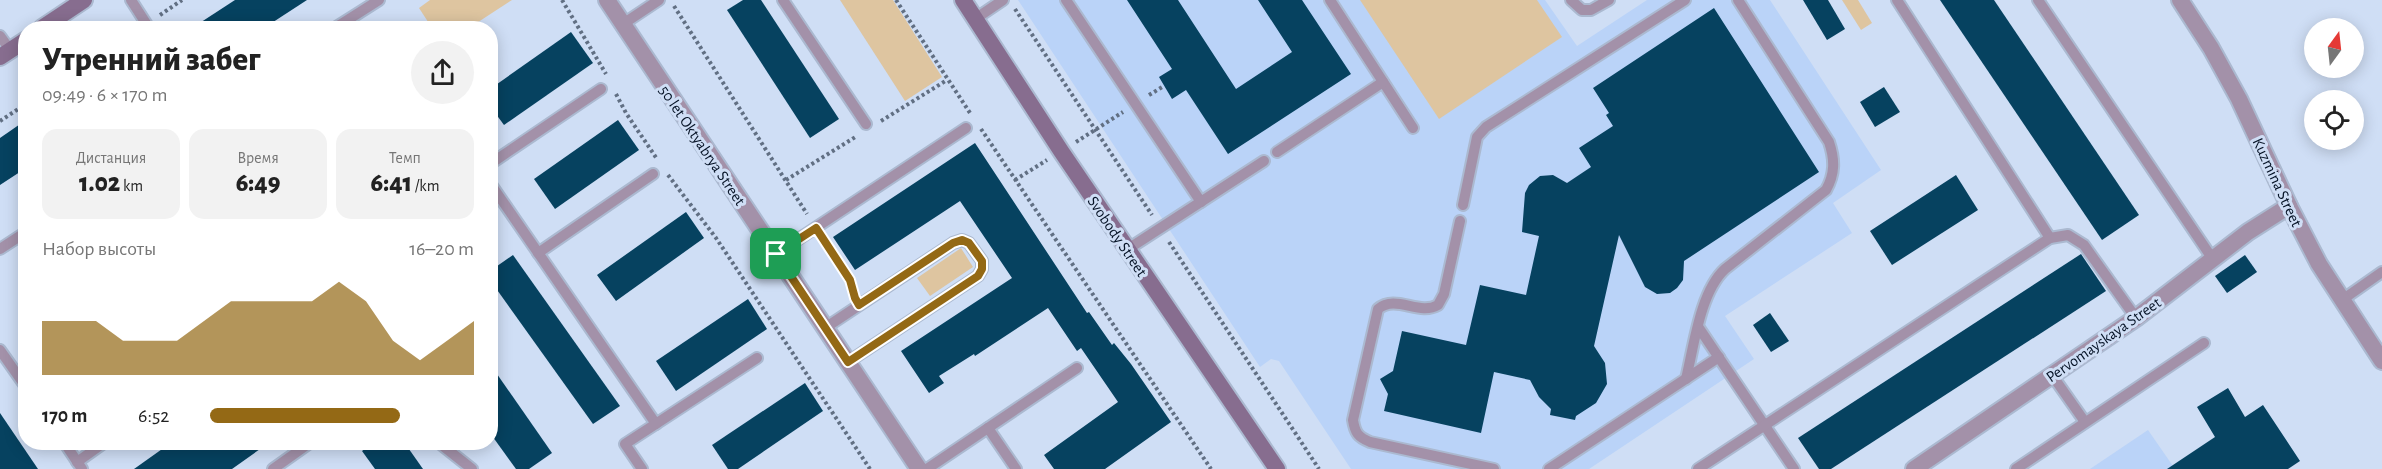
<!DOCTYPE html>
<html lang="ru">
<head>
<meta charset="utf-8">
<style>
  :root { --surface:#fff; --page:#f2f2f2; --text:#222; --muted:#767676; --accent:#946915 }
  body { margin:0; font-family:"Alegreya Sans",sans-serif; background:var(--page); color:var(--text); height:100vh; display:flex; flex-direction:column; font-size:22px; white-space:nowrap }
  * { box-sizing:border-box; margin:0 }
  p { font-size:20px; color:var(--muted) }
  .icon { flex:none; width:33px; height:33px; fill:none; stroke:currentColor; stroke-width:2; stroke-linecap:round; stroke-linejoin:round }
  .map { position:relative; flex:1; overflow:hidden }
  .drawer { position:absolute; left:18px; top:21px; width:480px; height:429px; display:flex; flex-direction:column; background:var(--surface); border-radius:24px; box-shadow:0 3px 15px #0003 }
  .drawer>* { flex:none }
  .needle { width:39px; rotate:15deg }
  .fabs { position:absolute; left:2304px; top:18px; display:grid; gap:12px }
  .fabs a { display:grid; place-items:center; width:60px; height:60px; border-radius:50%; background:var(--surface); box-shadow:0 3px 15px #0003; font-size:30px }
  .pin { position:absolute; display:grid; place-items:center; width:51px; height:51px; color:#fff; margin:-26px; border-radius:12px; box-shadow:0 3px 9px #0006 }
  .round { display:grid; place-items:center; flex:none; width:63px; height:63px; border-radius:32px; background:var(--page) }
  .overview { display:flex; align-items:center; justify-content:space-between; height:102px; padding:0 24px }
  h1 { font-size:33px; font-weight:800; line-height:45px }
  .stats { display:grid; grid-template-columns:repeat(3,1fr); gap:9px; height:102px; padding:6px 24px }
  .stats div { display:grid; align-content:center; border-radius:15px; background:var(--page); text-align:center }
  .stats b { font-size:26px; font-weight:800 }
  .stats small { font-size:16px; font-weight:400 }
  .stats p { font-size:16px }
  .chart { height:168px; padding:12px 24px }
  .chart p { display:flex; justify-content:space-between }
  .chart svg { width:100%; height:108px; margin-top:6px; fill:var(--accent); opacity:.7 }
  ul { padding:0 24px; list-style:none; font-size:20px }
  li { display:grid; grid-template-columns:96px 72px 1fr; align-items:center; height:45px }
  li i { height:15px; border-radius:8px; background:var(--accent) }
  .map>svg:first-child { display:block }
  .built { fill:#bad3f8 }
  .green { fill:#dec5a0 }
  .building { fill:#064260 }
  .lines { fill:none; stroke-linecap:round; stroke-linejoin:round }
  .service-casing { stroke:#abb9d0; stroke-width:14 }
  .minor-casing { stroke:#abb9d0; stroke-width:20 }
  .tertiary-casing { stroke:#abb9d0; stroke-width:20 }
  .secondary-casing { stroke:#abb9d0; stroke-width:20 }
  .path { stroke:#616f83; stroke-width:4; stroke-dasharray:3 3; stroke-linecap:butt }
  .service { stroke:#a391a9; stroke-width:10 }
  .minor { stroke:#a391a9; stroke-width:16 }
  .tertiary { stroke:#a391a9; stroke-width:16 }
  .secondary { stroke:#876d8f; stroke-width:16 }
  .route-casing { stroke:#fff; stroke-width:12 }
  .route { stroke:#946915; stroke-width:8 }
  .labels { text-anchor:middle; stroke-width:6; stroke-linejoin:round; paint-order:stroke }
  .street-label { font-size:16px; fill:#051225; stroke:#cfdef5 }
</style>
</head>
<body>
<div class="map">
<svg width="2382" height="469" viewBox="0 0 2382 469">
  <rect width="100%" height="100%" fill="#cfdef5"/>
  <g class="built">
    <path d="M1018,0H1545L1577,46L1647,0H1770L1881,170L1833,203L1852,233L1725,316L1754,359L1589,469H1351L1279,361L1271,359L1260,367Z"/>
    <path d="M2148,430L2175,469H2090Z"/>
  </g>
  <g class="green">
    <path d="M430,0H512L469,28H432L419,8Z"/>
    <path d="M840,0H893L942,77L905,101Z"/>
    <path d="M1360,0H1537L1562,37L1439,119Z"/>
    <path d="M1842,0H1858L1872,23L1861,30Z"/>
    <path d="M961,248L973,267L930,296L917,278Z"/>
  </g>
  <g class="building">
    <path d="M235,0H307L264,28H192Z"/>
    <path d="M743,0H761L839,119L810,138L727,10Z"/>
    <path d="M1127,0H1178L1236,89L1292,52L1258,0H1302L1351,74L1228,154L1186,90L1172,99L1159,77L1172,69Z"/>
    <path d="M1803,0H1828L1845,29L1827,40Z"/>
    <path d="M1940,0H1994L2139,215L2102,240Z"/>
    <path d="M1714,8L1819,172L1684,261L1683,280L1677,288L1670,293L1657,294L1645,287L1619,235L1594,346L1605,363L1607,384L1596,403L1576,416L1575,420L1550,415L1551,409L1539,397L1530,380L1494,372L1481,433L1384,411L1388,394L1380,379L1393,371L1402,331L1466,345L1480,285L1526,295L1539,236L1522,232L1525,193L1529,185L1540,176L1553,175L1567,183L1591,167L1579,148L1613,126L1606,115L1609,113L1593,88Z"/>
    <path d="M571,32L593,63L504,125L490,106V89Z"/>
    <path d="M1884,87L1900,112L1875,127L1860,102Z"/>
    <path d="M26,120V168L0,185V138Z"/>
    <path d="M618,120L639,150L555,209L534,179Z"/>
    <path d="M975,143L1087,313L1089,312L1112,345L1114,343L1131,364L1171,422L1105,469H1054L1044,455L1118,402L1081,348L1077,351L1048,308L975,356L974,354L939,376L944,383L929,393L901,351L1012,278L960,201L855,270L833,237Z"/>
    <path d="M1956,175L1978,210L1892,265L1870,231Z"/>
    <path d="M686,212L704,238L616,301L597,275Z"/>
    <path d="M2081,254L2106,291L1831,469H1819L1798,438Z"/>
    <path d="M513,255L620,406L593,424L490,280V271Z"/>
    <path d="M2245,255L2257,272L2227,293L2215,276Z"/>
    <path d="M748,299L767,329L676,391L656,361Z"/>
    <path d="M1770,313L1789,341L1771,352L1753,325Z"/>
    <path d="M490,364L552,453L529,469H516L490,433Z"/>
    <path d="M805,383L823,411L738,469H728L712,445Z"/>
    <path d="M2228,388L2245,417L2263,405L2300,461L2288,469H2167L2215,437L2197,407Z"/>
    <path d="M0,413L38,469H0Z"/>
    <path d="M172,442H270L232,469H134Z"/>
    <path d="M374,442H404L423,469H375L362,451Z"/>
  </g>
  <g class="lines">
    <defs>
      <g id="service">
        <path d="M131,0L149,28"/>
        <path d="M783,0L866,124"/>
        <path d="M1066,0L1201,202"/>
        <path d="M1330,0L1413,128"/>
        <path d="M1571,0L1582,10H1591L1609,0"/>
        <path d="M1897,0L2050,238"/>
        <path d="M2038,0L2212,258"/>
        <path d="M975,19L1003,0"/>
        <path d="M623,24L659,0"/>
        <path d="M335,28L379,0"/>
        <path d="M0,36L10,50"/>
        <path d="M1277,152L1383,82"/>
        <path d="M490,164L601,89"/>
        <path d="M490,183L656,424"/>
        <path d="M1463,205L1477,137L1486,127L1685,0"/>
        <path d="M1460,221L1444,294L1438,305C1419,316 1396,294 1378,309L1353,420C1355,433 1358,437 1370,442L1494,469"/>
        <path d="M0,249L26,232"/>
        <path d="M1128,249L1264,161"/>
        <path d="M538,253L653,174"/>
        <path d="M776,254L966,128"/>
        <path d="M2342,300L2382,272"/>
        <path d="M825,328L953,243L962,240L969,243L982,261V269L978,276L848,362"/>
        <path d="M1699,328L1794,469"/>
        <path d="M0,350L26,387"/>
        <path d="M2052,375L2085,422"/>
        <path d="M1686,379C1694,346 1700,292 1725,269L1826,190C1835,174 1835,160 1829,142L1738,0"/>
        <path d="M988,428L1016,469"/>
        <path d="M64,442L82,469"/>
        <path d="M438,442L472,469"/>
        <path d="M77,462L105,442"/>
        <path d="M273,469L311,442"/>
        <path d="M642,469L625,444L757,358"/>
        <path d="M927,469L1077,368"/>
        <path d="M1549,469L1719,357"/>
        <path d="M1698,469L2050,238L2068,235L2084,245L2136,318"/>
        <path d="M2016,469L2204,343"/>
      </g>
      <path id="minor" d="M607,0L919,469"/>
      <g id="tertiary">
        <path d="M2180,0L2211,48L2239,99L2289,206L2319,264L2382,361"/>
        <path d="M1914,469L2136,318L2248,232L2289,206"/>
      </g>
      <g id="secondary">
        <path d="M963,0L1061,151L1277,469"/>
        <path d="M42,28L84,0"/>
        <path d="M0,57L26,40"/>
      </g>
    </defs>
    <use href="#service" class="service-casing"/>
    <use href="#minor" class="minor-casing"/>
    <use href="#tertiary" class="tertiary-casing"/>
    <use href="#secondary" class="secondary-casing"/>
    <g class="path">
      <path d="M562,0L606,74"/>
      <path d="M896,0L970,113"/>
      <path d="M674,6L807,214"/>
      <path d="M1015,9L1152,215"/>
      <path d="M160,15L182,0"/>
      <path d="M616,94L626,113L657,159"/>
      <path d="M1149,95L1164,86"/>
      <path d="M0,121L26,104"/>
      <path d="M881,121L947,80"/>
      <path d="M981,129L1211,469"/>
      <path d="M1076,142L1123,112"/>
      <path d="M668,175L716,238L870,469"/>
      <path d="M786,180L857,136"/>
      <path d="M1015,180L1047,160"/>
      <path d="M824,240L850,280L853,291"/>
      <path d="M1169,242L1319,469"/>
    </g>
    <use href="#service" class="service"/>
    <use href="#minor" class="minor"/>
    <use href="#tertiary" class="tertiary"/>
    <use href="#secondary" class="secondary"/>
  </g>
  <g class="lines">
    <defs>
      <path id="route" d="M816,228L850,280L855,298L859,305L953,243L962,240L969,243L982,261V269L978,276L848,362L776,254Z"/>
    </defs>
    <use href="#route" class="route-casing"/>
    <use href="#route" class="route"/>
  </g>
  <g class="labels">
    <g class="street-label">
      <text transform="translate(703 145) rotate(56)" y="6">50 let Oktyabrya Street</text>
      <text transform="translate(2278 182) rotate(65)" y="6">Kuzmina Street</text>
      <text transform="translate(1118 236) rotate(56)" y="6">Svobody Street</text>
      <text transform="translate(2103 339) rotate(-35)" y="6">Pervomayskaya Street</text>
    </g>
  </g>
</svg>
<div class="fabs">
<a><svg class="needle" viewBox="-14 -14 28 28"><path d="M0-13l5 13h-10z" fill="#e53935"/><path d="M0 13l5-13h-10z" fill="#767676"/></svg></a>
<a><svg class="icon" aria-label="locate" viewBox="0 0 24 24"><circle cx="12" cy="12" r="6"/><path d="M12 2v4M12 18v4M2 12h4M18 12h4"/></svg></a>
</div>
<div class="pin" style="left:776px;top:254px;background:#1e9e55"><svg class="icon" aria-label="arrive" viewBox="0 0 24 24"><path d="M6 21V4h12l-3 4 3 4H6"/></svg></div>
<section class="drawer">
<div class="overview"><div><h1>Утренний забег</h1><p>09:49 · 6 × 170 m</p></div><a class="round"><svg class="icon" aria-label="share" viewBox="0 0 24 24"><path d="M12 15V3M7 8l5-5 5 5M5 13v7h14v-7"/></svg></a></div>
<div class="stats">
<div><p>Дистанция</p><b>1.02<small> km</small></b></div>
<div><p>Время</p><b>6:49</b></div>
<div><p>Темп</p><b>6:41<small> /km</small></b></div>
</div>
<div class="chart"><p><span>Набор высоты</span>16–20 m</p>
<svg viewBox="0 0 160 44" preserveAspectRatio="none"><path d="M0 44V22L10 22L20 22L30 30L40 30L50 30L60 22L70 14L80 14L90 14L100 14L110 6L120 14L130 30L140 38L150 30L160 22V44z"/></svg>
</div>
<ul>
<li><b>170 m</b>6:52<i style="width:72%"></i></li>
</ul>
</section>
</div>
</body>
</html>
